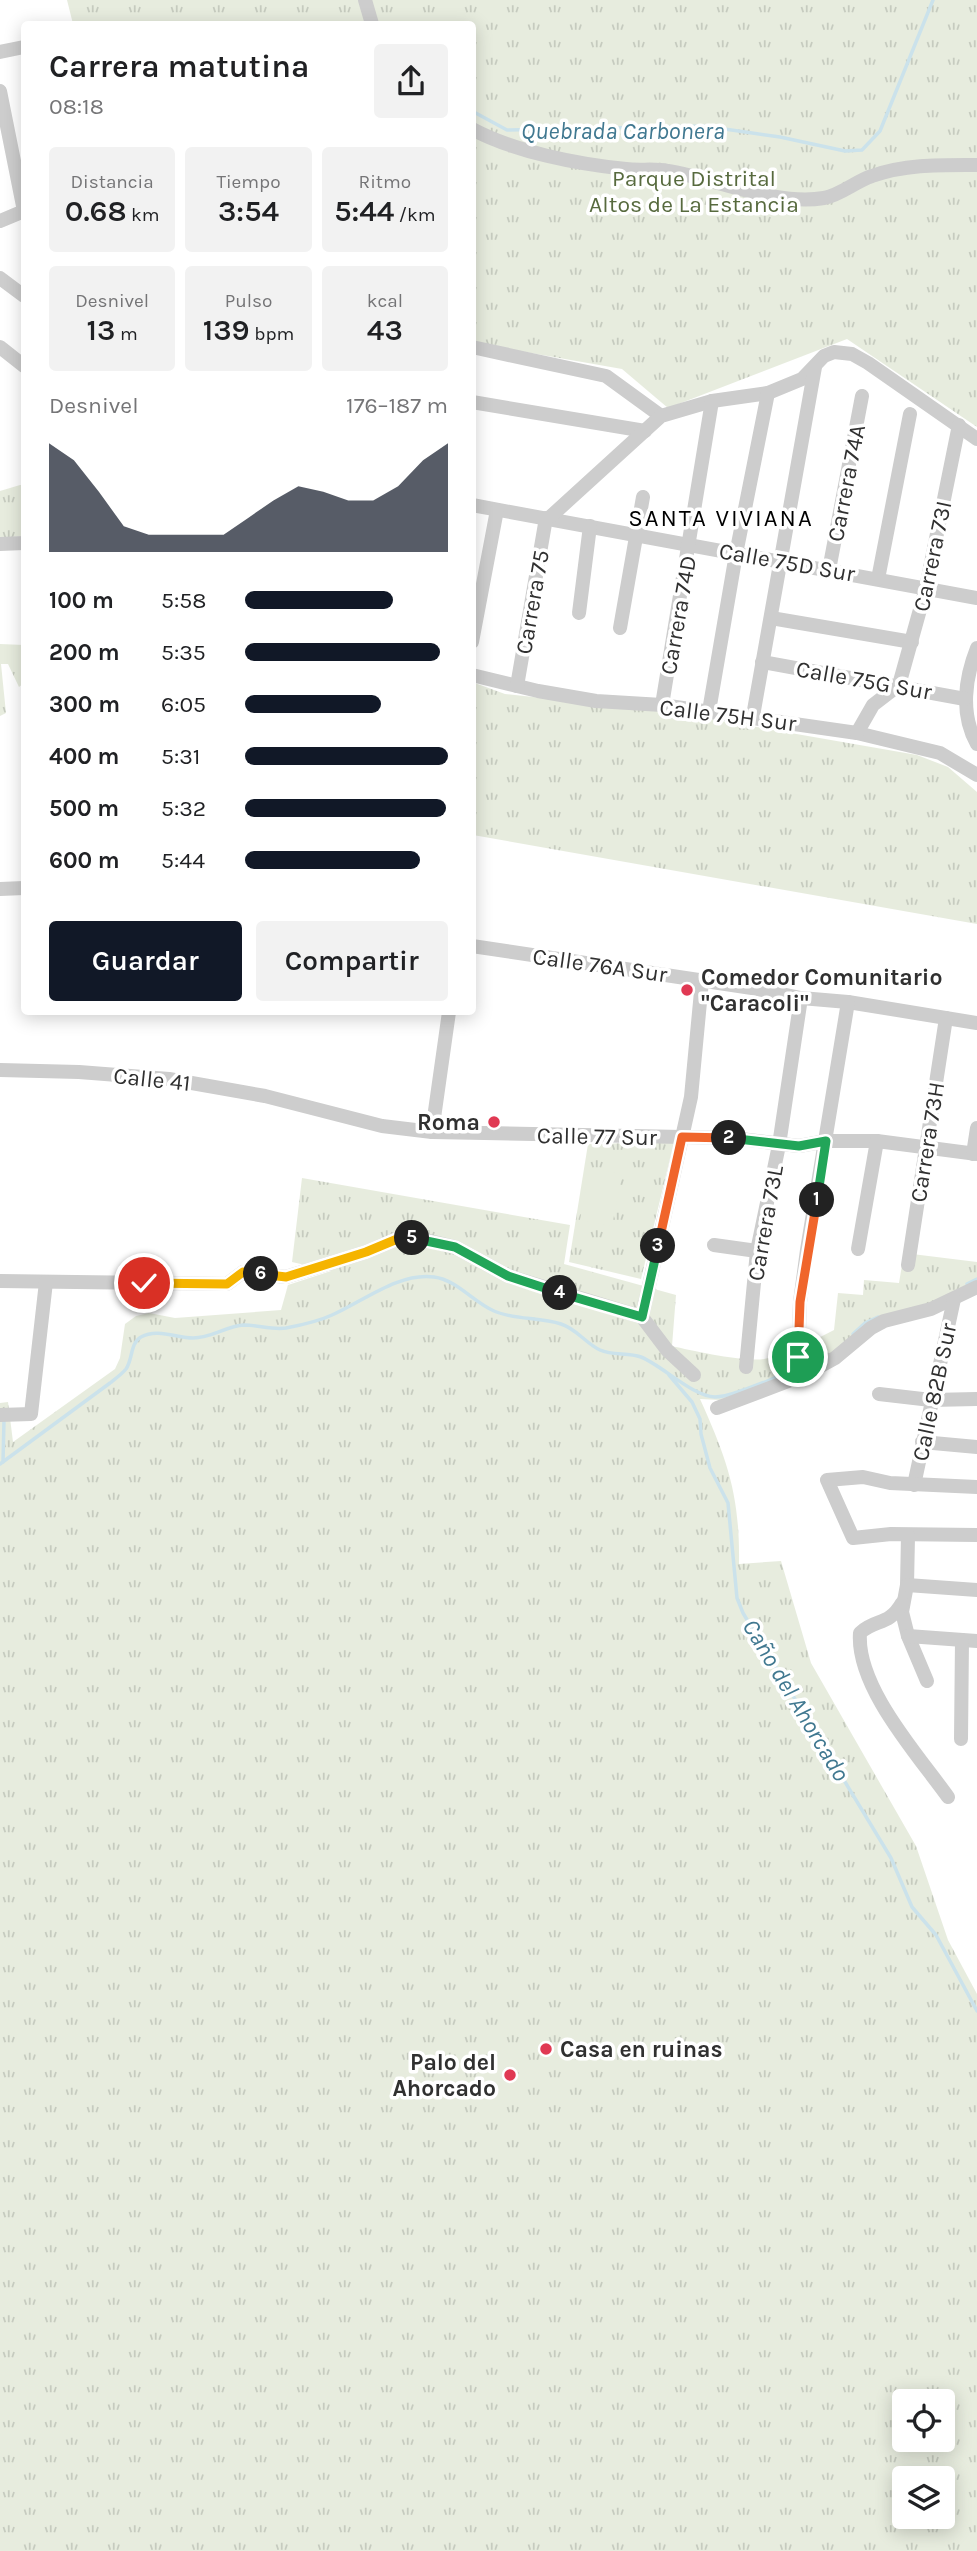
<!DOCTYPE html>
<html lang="es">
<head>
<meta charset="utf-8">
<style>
  :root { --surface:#fff; --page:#f2f2f2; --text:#202124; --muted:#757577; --accent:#111827 }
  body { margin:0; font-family:Karla,sans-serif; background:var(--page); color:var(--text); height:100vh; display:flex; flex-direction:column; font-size:26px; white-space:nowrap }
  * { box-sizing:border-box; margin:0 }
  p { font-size:23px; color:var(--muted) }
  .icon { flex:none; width:38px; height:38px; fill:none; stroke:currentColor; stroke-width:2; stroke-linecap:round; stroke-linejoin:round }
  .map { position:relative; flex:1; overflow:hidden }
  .side { position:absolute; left:21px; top:21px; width:455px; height:994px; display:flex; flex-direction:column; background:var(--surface); border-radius:7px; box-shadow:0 4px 18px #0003 }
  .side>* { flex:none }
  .buttons { position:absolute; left:892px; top:2389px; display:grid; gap:14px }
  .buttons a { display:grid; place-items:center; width:63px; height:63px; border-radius:7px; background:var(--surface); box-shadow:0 4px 18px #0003; font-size:35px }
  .pin { position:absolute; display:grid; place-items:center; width:60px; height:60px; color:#fff; margin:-30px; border:4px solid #fff; border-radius:50%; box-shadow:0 2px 7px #0007 }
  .km { position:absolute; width:35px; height:35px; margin:-18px; border-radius:50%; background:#222; color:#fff; font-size:19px; line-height:35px; text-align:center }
  .round { display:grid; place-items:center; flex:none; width:74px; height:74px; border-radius:7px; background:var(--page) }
  .headline { display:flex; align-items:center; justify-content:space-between; height:119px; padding:0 28px }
  h1 { font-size:32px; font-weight:600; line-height:52px }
  .figures { display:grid; grid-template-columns:repeat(3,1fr); gap:10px; height:119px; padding:7px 28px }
  .figures div { display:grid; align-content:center; border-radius:7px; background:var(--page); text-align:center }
  .figures b { font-size:30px; font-weight:600 }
  .figures small { font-size:19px; font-weight:400 }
  .figures p { font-size:19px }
  .chart { height:196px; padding:14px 28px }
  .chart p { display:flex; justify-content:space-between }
  .chart svg { width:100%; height:126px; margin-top:7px; fill:var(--accent); opacity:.7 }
  .primary-button { display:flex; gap:14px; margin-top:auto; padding:14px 28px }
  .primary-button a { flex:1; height:80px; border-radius:7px; background:var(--accent); color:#fff; font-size:28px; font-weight:600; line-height:80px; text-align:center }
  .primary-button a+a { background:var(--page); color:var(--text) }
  ul { padding:0 28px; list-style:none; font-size:23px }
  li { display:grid; grid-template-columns:112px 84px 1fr; align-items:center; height:52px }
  li i { height:18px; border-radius:9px; background:var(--accent) }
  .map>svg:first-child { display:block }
  .grass { fill:url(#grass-tufts); fill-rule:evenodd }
  .pitch { fill:#e7ecde }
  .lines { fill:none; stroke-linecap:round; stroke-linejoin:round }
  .stream { stroke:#cbe2eb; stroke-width:3.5 }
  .minor { stroke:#cdcdcd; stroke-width:14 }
  .split-1-casing { stroke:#fff; stroke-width:14 }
  .split-2-casing { stroke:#fff; stroke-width:14 }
  .split-3-casing { stroke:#fff; stroke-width:14 }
  .split-4-casing { stroke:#fff; stroke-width:14 }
  .split-5-casing { stroke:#fff; stroke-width:14 }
  .split-6-casing { stroke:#fff; stroke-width:14 }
  .split-7-casing { stroke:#fff; stroke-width:14 }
  .split-1 { stroke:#f0652b; stroke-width:9 }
  .split-2 { stroke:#22a559; stroke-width:9 }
  .split-3 { stroke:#f0652b; stroke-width:9 }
  .split-4 { stroke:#22a559; stroke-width:9 }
  .split-5 { stroke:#22a559; stroke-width:9 }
  .split-6 { stroke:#f5b400; stroke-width:9 }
  .split-7 { stroke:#f5b400; stroke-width:9 }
  .poi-dot { fill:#e03953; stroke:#fff; stroke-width:2.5 }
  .labels { text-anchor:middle; stroke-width:7; stroke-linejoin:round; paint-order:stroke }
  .park-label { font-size:23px; fill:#576a3e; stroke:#fff }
  .street-label { font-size:23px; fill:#303030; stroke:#fff }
  .poi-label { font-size:23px; font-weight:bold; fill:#303030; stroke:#fff; text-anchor:start }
  .water-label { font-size:24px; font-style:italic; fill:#407890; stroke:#fff }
  .neighbourhood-label { font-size:24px; letter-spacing:2px; fill:#000; stroke:#fff }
</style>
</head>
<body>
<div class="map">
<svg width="977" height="2551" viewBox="0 0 977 2551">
  <defs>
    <pattern id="grass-tufts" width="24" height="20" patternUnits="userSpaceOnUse" patternTransform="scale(1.75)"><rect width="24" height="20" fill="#e7ecde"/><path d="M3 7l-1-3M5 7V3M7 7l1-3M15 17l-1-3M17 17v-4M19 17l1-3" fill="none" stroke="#c6cbbf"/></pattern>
  </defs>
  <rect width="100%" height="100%" fill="#fff"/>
  <g class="grass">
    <path d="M67,0H977V427L847,339L668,408L622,369L473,343L472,24H98L97,22L73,24Z"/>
    <path d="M20,485H24V536L0,538V491Z"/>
    <path d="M0,644L24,645V683L19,687L8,664H1L6,713L0,716Z"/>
    <path d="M472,682L505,694L671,712L917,755L948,767L977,792V924L473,835Z"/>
    <path d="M674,1142L641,1279L569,1262L588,1144Z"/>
    <path d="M302,1178L570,1225L564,1264L676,1295L672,1346C693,1351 744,1362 764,1359C789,1355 812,1341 834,1330L838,1293L863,1295L864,1280L899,1283L904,1253L977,1262V1283L930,1304L819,1362L720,1400L700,1399C728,1461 740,1496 739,1564L781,1561L811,1663L916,1846L948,1940L977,1994V2551H0V1403L8,1402L13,1442L115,1369L120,1358L125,1324L136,1316L149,1313L175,1318L281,1310L288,1285L331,1271L292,1262ZM905,2401H943V2440H905ZM905,2478H943V2516H905Z"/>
  </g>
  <path class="pitch" d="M590,1168L622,1174L612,1226L580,1220Z"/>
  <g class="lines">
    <g class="stream">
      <path d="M472,111L507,130L704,126L780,137L845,151L862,150L880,131L933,0"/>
      <path d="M967,1284L977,1279"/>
      <path d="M853,1334L865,1323L878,1317"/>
      <path d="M669,1375L692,1402L700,1419L701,1434L710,1468L728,1503L737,1598L743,1613L891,1858L912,1907L936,1935L977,2011"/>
      <path d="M3,1462L4,1420"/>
      <path d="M0,1464L110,1383C115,1379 122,1374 126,1369C133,1359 130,1343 141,1337C157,1328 177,1338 193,1338C212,1338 226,1326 244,1325C258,1325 272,1330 286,1328C302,1325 317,1322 332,1315C362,1302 399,1272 434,1277C457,1280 473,1302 494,1311C514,1320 539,1317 561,1324C577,1329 585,1343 600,1350C613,1356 628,1352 641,1357C663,1366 692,1396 715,1397C734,1397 778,1375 800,1369"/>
    </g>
    <g class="minor">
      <path d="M365,0L372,24"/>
      <path d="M0,52L24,47"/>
      <path d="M0,91L24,211"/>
      <path d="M472,129C515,152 577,164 626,169C640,171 654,168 668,171C717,179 775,206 824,198C841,195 856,181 872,176C906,164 941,165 977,165"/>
      <path d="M0,221L24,211"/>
      <path d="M0,278L24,296"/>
      <path d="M0,347L24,366"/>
      <path d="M472,347L606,376L661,416"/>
      <path d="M472,402L645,431"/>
      <path d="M472,505L977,598"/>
      <path d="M549,518L661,416L712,401L768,393L802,379L824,356L834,352L852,354L868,363L977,439"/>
      <path d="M0,544L24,543"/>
      <path d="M829,570L862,396"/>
      <path d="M878,579L910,414"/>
      <path d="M579,613L590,526"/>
      <path d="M771,618L912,642"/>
      <path d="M620,628L643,497"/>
      <path d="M472,642L497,510"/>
      <path d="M977,648C965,678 960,714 977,744"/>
      <path d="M762,662L965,699"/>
      <path d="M472,675L538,691L596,701L662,705L857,733L940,753L977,775"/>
      <path d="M517,686L546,518"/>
      <path d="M662,705L712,401"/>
      <path d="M709,711L736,554L768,393"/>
      <path d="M753,716L815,367"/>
      <path d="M857,733L873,705L899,685L926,588L959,425"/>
      <path d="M0,889L24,888"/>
      <path d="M472,946L752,988L801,998L848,1002L977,1023"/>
      <path d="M0,1070L79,1072L169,1079L265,1096L382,1126L432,1132L732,1138L799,1146L826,1141H877L977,1154"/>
      <path d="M432,1132L449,1012"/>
      <path d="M973,1154L977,1128"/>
      <path d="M714,1245L757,1251"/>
      <path d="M858,1249L877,1141"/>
      <path d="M908,1265L946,1018"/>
      <path d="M0,1281L227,1284L243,1272L286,1277L366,1252L402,1237L421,1239L455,1247L508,1276L642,1317L667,1350L694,1375"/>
      <path d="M642,1317L691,1097L702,981"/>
      <path d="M798,1357L800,1302L807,1250L848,1002"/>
      <path d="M746,1367L757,1251L779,1145L801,998"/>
      <path d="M879,1394L931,1400L977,1399"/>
      <path d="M717,1408L804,1375L835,1358L871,1328L884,1321L931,1309L977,1287"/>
      <path d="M0,1415L31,1414L46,1282"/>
      <path d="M922,1442L977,1447"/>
      <path d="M914,1485L954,1299"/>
      <path d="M977,1487L890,1483L863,1477L827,1480L853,1538L891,1534L977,1535"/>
      <path d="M908,1536L907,1585L902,1612L908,1636L927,1681"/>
      <path d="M907,1585L977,1590"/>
      <path d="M902,1603C888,1627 876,1618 860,1633C856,1687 918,1755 948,1797"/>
      <path d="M908,1636L977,1641"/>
      <path d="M961,1739L962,1640"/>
    </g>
  </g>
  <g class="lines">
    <defs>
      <path id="split-1" d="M798,1357L800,1302L817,1200"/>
      <path id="split-2" d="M729,1138L799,1146L826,1141L817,1200"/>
      <path id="split-3" d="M658,1246L682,1137L729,1138"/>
      <path id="split-4" d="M560,1293L642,1317L658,1246"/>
      <path id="split-5" d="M412,1238L455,1247L508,1276L560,1293"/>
      <path id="split-6" d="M261,1274L286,1277L366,1252L402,1237L412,1238"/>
      <path id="split-7" d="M144,1283L227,1284L243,1272L261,1274"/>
    </defs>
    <use href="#split-1" class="split-1-casing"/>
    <use href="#split-2" class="split-2-casing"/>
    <use href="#split-3" class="split-3-casing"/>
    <use href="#split-4" class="split-4-casing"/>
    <use href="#split-5" class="split-5-casing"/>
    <use href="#split-6" class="split-6-casing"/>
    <use href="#split-7" class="split-7-casing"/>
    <use href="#split-1" class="split-1"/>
    <use href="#split-2" class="split-2"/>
    <use href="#split-3" class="split-3"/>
    <use href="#split-4" class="split-4"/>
    <use href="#split-5" class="split-5"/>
    <use href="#split-6" class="split-6"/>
    <use href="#split-7" class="split-7"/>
  </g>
  <g class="poi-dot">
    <circle cx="687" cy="990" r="7"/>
    <circle cx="494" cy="1122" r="7"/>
    <circle cx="546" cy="2049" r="7"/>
    <circle cx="510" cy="2075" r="7"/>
  </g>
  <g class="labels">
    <g class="park-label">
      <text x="694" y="186">Parque Distrital<tspan x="694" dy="26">Altos de La Estancia</tspan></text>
    </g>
    <g class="street-label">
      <text transform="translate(846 483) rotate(-79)" y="8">Carrera 74A</text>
      <text transform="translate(932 556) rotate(-78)" y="8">Carrera 73I</text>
      <text transform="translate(787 562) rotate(10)" y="8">Calle 75D Sur</text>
      <text transform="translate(532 602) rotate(-80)" y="8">Carrera 75</text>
      <text transform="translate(678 615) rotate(-80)" y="8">Carrera 74D</text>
      <text transform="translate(864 680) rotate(10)" y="8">Calle 75G Sur</text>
      <text transform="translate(728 715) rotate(7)" y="8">Calle 75H Sur</text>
      <text transform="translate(600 965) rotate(8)" y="8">Calle 76A Sur</text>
      <text transform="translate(152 1079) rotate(6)" y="8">Calle 41</text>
      <text transform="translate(597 1136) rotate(1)" y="8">Calle 77 Sur</text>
      <text transform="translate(927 1142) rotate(-81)" y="8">Carrera 73H</text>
      <text transform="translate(765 1223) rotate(-80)" y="8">Carrera 73L</text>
      <text transform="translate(934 1392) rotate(-78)" y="8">Calle 82B Sur</text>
    </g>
    <g class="poi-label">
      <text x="701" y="985">Comedor Comunitario<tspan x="701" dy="26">"Caracoli"</tspan></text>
      <text x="480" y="1130" text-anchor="end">Roma</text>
      <text x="560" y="2057">Casa en ruinas</text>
      <text x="496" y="2070" text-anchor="end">Palo del<tspan x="496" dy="26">Ahorcado</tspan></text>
    </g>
    <g class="water-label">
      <text x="623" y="139">Quebrada Carbonera</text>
      <text transform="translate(796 1700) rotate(59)" y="8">Caño del Ahorcado</text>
    </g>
    <g class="neighbourhood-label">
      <text x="721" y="526">SANTA VIVIANA</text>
    </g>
  </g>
</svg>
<div class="buttons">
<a><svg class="icon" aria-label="locate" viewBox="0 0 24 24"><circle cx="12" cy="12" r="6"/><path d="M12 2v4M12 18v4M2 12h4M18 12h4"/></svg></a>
<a><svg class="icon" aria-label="layers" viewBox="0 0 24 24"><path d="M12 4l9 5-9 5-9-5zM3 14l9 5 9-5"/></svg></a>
</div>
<div class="pin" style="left:798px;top:1357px;background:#1e9e55"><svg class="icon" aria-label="arrive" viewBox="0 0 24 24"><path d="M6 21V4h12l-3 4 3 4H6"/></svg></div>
<div class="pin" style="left:144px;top:1283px;background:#d93025"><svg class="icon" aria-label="check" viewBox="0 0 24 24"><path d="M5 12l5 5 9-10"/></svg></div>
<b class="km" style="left:817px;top:1200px">1</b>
<b class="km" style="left:729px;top:1138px">2</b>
<b class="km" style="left:658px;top:1246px">3</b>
<b class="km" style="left:560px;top:1293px">4</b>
<b class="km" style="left:412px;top:1238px">5</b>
<b class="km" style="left:261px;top:1274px">6</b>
<section class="side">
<div class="headline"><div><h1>Carrera matutina</h1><p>08:18</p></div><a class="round"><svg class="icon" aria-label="share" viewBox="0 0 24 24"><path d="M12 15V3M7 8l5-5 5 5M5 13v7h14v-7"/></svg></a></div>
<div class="figures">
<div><p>Distancia</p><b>0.68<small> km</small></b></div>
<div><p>Tiempo</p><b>3:54</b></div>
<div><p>Ritmo</p><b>5:44<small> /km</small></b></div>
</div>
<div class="figures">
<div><p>Desnivel</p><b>13<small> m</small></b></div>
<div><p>Pulso</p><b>139<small> bpm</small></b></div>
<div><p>kcal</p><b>43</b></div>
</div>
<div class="chart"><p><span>Desnivel</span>176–187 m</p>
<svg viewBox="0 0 160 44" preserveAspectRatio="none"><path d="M0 44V6L10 12L20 23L30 35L40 38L50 38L60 38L70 38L80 32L90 26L100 21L110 23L120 26L130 26L140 21L150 12L160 6V44z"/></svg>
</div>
<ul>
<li><b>100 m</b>5:58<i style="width:73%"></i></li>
<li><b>200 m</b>5:35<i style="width:96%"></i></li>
<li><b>300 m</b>6:05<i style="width:67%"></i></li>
<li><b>400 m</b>5:31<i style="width:100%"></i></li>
<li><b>500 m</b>5:32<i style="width:99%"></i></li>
<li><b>600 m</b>5:44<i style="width:86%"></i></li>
</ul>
<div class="primary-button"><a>Guardar</a><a>Compartir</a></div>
</section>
</div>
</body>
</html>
